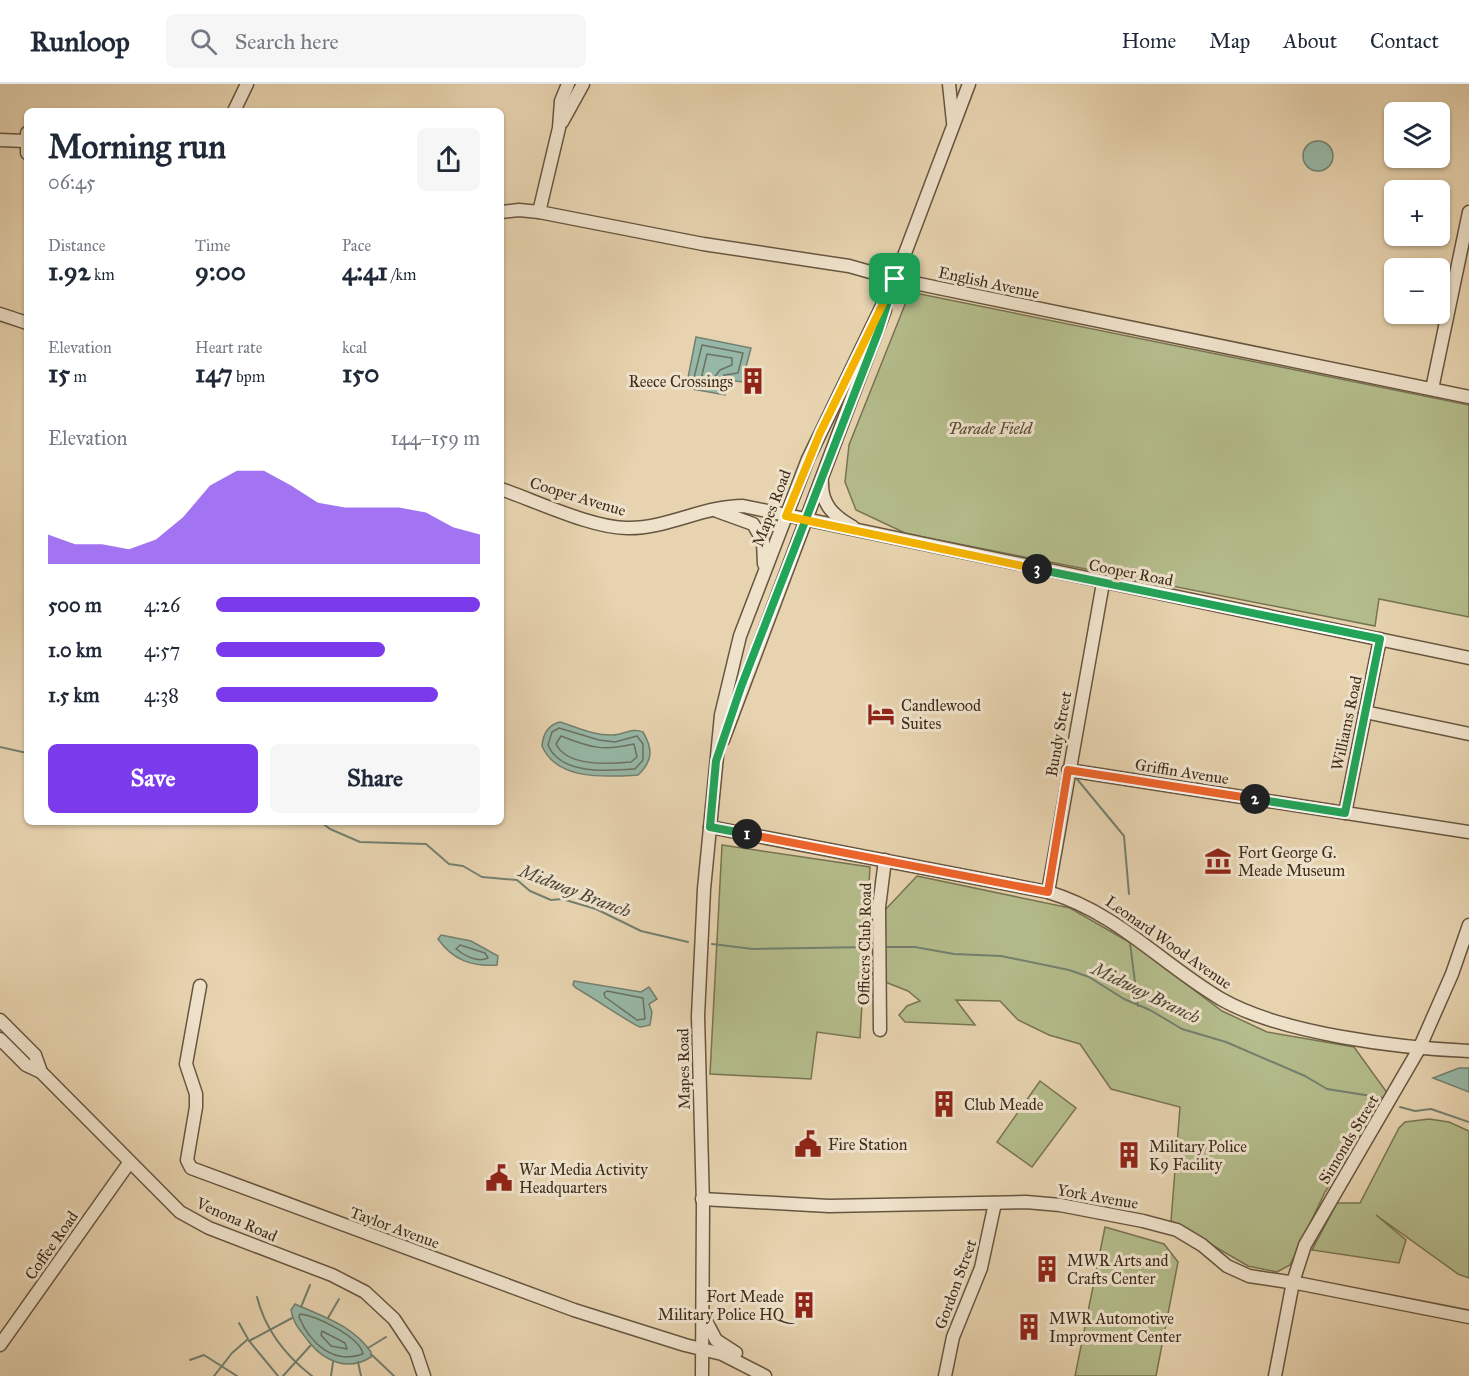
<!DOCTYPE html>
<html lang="en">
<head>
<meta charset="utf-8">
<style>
  :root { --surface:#fff; --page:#f6f6f7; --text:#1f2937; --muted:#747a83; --line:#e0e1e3; --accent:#7c3aed }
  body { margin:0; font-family:"IM FELL Great Primer",serif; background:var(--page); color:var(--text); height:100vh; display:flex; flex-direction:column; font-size:22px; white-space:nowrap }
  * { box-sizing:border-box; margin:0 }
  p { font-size:20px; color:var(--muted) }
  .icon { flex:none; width:33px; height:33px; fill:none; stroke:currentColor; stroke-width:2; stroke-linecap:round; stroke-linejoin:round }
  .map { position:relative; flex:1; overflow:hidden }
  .sheet { position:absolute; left:24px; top:24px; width:480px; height:717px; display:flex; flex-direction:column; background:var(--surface); border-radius:9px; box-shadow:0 2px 4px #0004 }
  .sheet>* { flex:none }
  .controls { position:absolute; left:1384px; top:18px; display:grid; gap:12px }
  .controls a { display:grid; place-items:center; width:66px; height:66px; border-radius:9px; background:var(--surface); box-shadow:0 2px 4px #0004; font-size:30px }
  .pin { position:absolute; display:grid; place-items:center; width:51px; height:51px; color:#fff; margin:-26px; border-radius:12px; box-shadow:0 3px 9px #0006 }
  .km { position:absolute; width:30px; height:30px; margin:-15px; border-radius:50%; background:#222; color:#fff; font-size:16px; line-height:30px; text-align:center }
  .round { display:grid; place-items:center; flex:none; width:63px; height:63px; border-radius:9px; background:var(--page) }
  .headline { display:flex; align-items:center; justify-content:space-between; height:102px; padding:0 24px }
  h1 { font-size:33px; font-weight:700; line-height:45px }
  .metrics { display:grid; grid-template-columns:repeat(3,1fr); gap:9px; height:102px; padding:6px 24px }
  .metrics div { display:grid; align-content:center }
  .metrics b { font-size:26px; font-weight:700 }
  .metrics small { font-size:16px; font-weight:400 }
  .metrics p { font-size:16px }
  .chart { height:168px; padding:12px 24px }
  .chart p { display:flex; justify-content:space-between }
  .chart svg { width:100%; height:108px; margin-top:6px; fill:var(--accent); opacity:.7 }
  .action { display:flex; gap:12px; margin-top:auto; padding:12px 24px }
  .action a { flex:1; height:69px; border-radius:9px; background:var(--accent); color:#fff; font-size:24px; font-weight:700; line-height:69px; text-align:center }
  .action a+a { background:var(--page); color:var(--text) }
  ul { padding:0 24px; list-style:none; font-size:20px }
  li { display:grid; grid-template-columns:96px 72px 1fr; align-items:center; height:45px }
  li i { height:15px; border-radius:8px; background:var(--accent) }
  header { display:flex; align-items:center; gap:36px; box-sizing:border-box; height:84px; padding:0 30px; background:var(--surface); border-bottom:2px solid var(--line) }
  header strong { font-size:28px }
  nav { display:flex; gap:33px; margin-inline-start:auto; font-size:21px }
  .search { width:420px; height:54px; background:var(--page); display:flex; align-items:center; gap:15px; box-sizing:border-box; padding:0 21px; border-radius:9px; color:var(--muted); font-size:22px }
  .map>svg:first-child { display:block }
  .green { fill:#b4bc8b; stroke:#787452; stroke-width:1.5 }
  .water { fill:#97b8a8; stroke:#73806f; stroke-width:1.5 }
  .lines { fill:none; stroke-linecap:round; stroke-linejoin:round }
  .shore { stroke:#6a7261; stroke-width:1.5 }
  .stream { stroke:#73806f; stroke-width:2 }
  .minor-casing { stroke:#67563f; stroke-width:15 }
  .minor { stroke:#efe2cb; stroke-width:12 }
  .split-1-casing { stroke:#fff; stroke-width:12 }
  .split-2-casing { stroke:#fff; stroke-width:12 }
  .split-3-casing { stroke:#fff; stroke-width:12 }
  .split-4-casing { stroke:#fff; stroke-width:12 }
  .split-1 { stroke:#22a559; stroke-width:8 }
  .split-2 { stroke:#f0652b; stroke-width:8 }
  .split-3 { stroke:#22a559; stroke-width:8 }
  .split-4 { stroke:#f5b400; stroke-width:8 }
  .labels { text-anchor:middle; stroke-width:6; stroke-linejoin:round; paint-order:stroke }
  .street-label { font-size:16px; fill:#3c2c1a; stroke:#efe2cb }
  .poi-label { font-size:16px; fill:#3c2c1a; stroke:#efe2cb; text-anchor:start }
  .park-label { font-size:16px; font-style:italic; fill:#544931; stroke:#efe2cb }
  .water-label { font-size:18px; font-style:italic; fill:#4e4836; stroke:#efe2cb }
</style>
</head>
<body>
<header>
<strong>Runloop</strong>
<div class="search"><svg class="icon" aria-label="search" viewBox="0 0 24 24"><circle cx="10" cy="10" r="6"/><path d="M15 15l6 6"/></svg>Search here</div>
<nav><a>Home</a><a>Map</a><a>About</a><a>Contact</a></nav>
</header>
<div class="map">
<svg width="1469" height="1292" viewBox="0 0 1469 1292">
  <rect width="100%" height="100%" fill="#e7d3af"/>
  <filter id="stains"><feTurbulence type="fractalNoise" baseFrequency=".00333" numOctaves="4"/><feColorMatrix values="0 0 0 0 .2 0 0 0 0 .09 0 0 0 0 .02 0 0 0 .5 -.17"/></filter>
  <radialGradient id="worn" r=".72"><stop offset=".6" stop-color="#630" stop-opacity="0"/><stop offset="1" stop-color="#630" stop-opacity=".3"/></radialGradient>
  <g class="green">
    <path d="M910,208L1469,321V533L1379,515L1375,542L923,453L905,449L856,426L845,398L849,361Z"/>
    <path d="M722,761L870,783L860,954L817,948L811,995L710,990Z"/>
    <path d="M917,792L1070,824L1136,862L1222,927L1267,948L1354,963L1388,1010L1325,1108L1290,1181L1277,1188L1248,1182L1171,1137L1180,1023L1111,1005L1080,960L1049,951L1018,936L1000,917L956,916L975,941L905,938L899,931L907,922L920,917L908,907L885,898V826Z"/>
    <path d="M1040,997L1076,1024L1032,1083L997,1058Z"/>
    <path d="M1429,1035L1449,1038L1469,1047V1194L1458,1190L1376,1131L1406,1156L1399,1179L1312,1166L1337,1119H1360L1399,1044L1405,1038Z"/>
    <path d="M1105,1143L1164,1160L1178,1178L1156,1292H1075Z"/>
  </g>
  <g class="water">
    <circle cx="1318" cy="72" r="15"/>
    <path d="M696,253L751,264L742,298L728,296L725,311L686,304Z"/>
    <path d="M560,638C577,643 592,651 611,651C622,652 631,643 643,648C653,665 653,677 638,691C606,693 557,697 542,662C543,650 548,641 560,638Z"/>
    <path d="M441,851L471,857L498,872L497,881C472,883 453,876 438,855Z"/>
    <path d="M574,897L641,908L649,903L657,915L649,920L652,928L650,941C646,942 643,943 640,943C636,943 586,909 576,904L573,901Z"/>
    <path d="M1459,984H1469V1008L1433,994Z"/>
    <path d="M295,1220C324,1233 352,1241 371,1268V1273C348,1288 324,1277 309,1258C301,1247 293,1240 291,1226Z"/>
  </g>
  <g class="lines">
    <g class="shore">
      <path d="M702,261L743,269L738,289L724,291L719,304L693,298Z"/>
      <path d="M707,270L732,274V281L720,286L713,295L704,294L702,291Z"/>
      <path d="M559,644L599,656L615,658L637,652L643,660V676L635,685C608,687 560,691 548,661L552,648Z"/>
      <path d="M561,652C591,664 603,667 634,660L637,673L631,678C609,680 567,683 556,660Z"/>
      <path d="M460,861L485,869L488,874C477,879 465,872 456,865Z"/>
      <path d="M607,907L643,914L645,935L637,936L605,913L604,909Z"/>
      <path d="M300,1230C317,1232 360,1253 363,1270C333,1281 310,1259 299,1233Z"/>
      <path d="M322,1247L345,1259L347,1265L331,1262L321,1251Z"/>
    </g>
    <g class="stream">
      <path d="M0,663L27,669"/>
      <path d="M1077,695L1124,752L1129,810"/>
      <path d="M321,738L330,745L360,758L426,760L449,780L463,782L482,793L517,796L530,807L551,816L562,815L596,825L641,847L688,858"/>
      <path d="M1130,859L1138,922"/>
      <path d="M712,860L753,865L870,863"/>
      <path d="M887,863H915L954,870L1001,872L1069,886L1089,893L1124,915L1150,926L1182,945L1226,958L1305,992L1327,1005L1384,1014"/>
      <path d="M1400,1023L1415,1027L1431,1025L1469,1038"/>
      <path d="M257,1213C265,1245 286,1272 312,1292"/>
      <path d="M301,1223L310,1201"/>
      <path d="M328,1234L339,1215"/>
      <path d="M249,1257L292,1234"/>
      <path d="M250,1258L278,1292"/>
      <path d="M368,1264L386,1253"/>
      <path d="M372,1271L394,1292"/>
      <path d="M190,1276L204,1271L237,1292"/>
      <path d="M358,1278L361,1292"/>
      <path d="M214,1292L232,1269L248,1255L239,1239"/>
      <path d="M283,1292L311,1261"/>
      <path d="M331,1292L333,1278"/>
    </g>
    <defs>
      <g id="minor">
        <path d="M949,0L953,38"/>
        <path d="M234,27L247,0"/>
        <path d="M562,38L583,0"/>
        <path d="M27,49V69"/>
        <path d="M0,56L25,57"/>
        <path d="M501,128L519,126L539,128L703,160L849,182L895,195L1469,313"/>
        <path d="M539,128L559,44L561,17L568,0"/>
        <path d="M893,201L969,0"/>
        <path d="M0,230L27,239"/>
        <path d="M1432,305L1469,128"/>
        <path d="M822,398C821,421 835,433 853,443"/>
        <path d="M501,405C536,417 594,445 629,444C668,444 704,422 743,422L1469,574"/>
        <path d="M717,427L753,440L763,457L764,480"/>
        <path d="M1365,628L1469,650"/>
        <path d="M723,656L885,226"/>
        <path d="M1068,686L1469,748"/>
        <path d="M1345,729L1380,555"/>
        <path d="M710,743L1048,808C1118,829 1160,879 1221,915C1282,950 1399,964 1469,967"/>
        <path d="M1048,808L1103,499"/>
        <path d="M200,902L186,980L196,1010V1023L187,1076L191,1084L574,1226L685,1261L722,1270L765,1292"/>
        <path d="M0,936L35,971L41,988"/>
        <path d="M880,946L879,823L885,776"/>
        <path d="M0,955L26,981L41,988L180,1128L209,1144L332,1191L365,1208L394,1235L416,1268L424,1292"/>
        <path d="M702,1115L829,1122L1026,1118L1060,1121L1143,1137L1177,1146L1202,1161L1227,1182L1249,1192L1302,1200L1469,1233"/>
        <path d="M706,1237L716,1256L736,1269"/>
        <path d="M0,1261L129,1079"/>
        <path d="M702,1292L703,1121L698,932L704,805L721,631L740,552L808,375L895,195"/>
        <path d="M945,1292L953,1253L981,1184L995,1119"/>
        <path d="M1275,1292L1293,1198L1305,1161L1419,965L1452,890L1469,841"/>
      </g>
    </defs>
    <use href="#minor" class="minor-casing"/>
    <use href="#minor" class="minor"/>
  </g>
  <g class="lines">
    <defs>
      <path id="split-1" d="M747,750L710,743L716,677L741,603L879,246L895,195"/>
      <path id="split-2" d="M747,750L1048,808L1068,686L1255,715"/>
      <path id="split-3" d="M1037,485L1380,555L1345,729L1255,715"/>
      <path id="split-4" d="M895,195L820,349L786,432L1037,485"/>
    </defs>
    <use href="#split-1" class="split-1-casing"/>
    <use href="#split-2" class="split-2-casing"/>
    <use href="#split-3" class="split-3-casing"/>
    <use href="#split-4" class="split-4-casing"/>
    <use href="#split-1" class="split-1"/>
    <use href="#split-2" class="split-2"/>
    <use href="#split-3" class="split-3"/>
    <use href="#split-4" class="split-4"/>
  </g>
  <defs>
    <symbol id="building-bare" viewBox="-9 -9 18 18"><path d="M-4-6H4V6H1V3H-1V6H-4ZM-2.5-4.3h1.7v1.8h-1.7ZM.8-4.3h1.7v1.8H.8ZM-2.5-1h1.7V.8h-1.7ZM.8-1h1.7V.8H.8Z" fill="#8f2418" stroke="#efe2cb" stroke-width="2.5" paint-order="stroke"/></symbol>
    <symbol id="hotel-bare" viewBox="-9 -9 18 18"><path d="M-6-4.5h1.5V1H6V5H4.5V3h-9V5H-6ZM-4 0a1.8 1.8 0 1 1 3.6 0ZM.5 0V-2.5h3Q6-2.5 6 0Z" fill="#8f2418" stroke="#efe2cb" stroke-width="2.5" paint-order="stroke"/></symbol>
    <symbol id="museum-bare" viewBox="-9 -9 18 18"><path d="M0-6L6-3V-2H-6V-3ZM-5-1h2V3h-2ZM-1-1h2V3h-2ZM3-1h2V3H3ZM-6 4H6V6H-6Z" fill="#8f2418" stroke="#efe2cb" stroke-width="2.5" paint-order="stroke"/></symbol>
    <symbol id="civic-bare" viewBox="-9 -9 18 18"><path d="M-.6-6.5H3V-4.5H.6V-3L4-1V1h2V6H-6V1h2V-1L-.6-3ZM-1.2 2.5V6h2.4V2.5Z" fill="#8f2418" stroke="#efe2cb" stroke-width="2.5" paint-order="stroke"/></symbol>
  </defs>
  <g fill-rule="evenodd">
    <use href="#building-bare" x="734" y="278" width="38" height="38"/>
    <use href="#hotel-bare" x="862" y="611" width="38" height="38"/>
    <use href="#museum-bare" x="1199" y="758" width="38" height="38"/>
    <use href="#building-bare" x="925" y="1001" width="38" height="38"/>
    <use href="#civic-bare" x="789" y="1041" width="38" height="38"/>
    <use href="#building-bare" x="1110" y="1052" width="38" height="38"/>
    <use href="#civic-bare" x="480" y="1075" width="38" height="38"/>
    <use href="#building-bare" x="1028" y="1166" width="38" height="38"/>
    <use href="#building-bare" x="785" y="1202" width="38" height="38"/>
    <use href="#building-bare" x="1010" y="1224" width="38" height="38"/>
  </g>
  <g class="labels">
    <g class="street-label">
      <text transform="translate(989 198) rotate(12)" y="6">English Avenue</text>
      <text transform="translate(578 412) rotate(17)" y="6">Cooper Avenue</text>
      <text transform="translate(771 424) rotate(-69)" y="6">Mapes Road</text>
      <text transform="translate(1131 488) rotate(11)" y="6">Cooper Road</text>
      <text transform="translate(1346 639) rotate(-78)" y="6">Williams Road</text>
      <text transform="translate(1058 650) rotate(-80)" y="6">Bundy Street</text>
      <text transform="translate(1182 687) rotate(9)" y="6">Griffin Avenue</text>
      <text transform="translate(1169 858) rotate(35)" y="6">Leonard Wood Avenue</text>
      <text transform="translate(864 860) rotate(-89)" y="6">Officers Club Road</text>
      <text transform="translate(683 985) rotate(-91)" y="6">Mapes Road</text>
      <text transform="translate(1348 1055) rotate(-59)" y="6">Simonds Street</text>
      <text transform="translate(1098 1112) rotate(10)" y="6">York Avenue</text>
      <text transform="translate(237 1135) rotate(24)" y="6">Venona Road</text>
      <text transform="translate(395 1143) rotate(20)" y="6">Taylor Avenue</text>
      <text transform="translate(51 1161) rotate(-55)" y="6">Coffee Road</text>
      <text transform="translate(955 1200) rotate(-70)" y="6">Gordon Street</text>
    </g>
    <g class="poi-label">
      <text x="733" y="303" text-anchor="end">Reece Crossings</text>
      <text x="901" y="627">Candlewood<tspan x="901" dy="18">Suites</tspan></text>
      <text x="1238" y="774">Fort George G.<tspan x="1238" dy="18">Meade Museum</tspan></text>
      <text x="964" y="1026">Club Meade</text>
      <text x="828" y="1066">Fire Station</text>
      <text x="1149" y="1068">Military Police<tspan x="1149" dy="18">K9 Facility</tspan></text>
      <text x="519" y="1091">War Media Activity<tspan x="519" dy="18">Headquarters</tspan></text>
      <text x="1067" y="1182">MWR Arts and<tspan x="1067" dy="18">Crafts Center</tspan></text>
      <text x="784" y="1218" text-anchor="end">Fort Meade<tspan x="784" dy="18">Military Police HQ</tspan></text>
      <text x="1049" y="1240">MWR Automotive<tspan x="1049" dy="18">Improvment Center</tspan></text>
    </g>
    <g class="park-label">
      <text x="990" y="350">Parade Field</text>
    </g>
    <g class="water-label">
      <text transform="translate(575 807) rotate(21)" y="6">Midway Branch</text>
      <text transform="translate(1146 909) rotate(26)" y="6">Midway Branch</text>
    </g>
  </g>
  <rect width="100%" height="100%" filter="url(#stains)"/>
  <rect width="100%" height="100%" fill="url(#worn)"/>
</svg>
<div class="controls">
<a><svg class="icon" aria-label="layers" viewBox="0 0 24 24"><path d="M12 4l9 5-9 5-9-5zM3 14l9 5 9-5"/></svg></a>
<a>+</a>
<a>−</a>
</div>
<div class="pin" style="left:895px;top:195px;background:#1e9e55"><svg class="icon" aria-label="arrive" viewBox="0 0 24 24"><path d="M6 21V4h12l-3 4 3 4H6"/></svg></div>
<b class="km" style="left:747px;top:750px">1</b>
<b class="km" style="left:1255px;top:715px">2</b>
<b class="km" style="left:1037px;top:485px">3</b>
<section class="sheet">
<div class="headline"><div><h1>Morning run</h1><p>06:45</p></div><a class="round"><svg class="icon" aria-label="share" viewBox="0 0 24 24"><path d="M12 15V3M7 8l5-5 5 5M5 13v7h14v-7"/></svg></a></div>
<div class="metrics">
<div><p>Distance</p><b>1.92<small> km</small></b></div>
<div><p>Time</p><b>9:00</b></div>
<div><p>Pace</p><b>4:41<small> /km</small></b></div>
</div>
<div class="metrics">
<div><p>Elevation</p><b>15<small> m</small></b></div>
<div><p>Heart rate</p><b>147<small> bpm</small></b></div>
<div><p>kcal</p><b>150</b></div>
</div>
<div class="chart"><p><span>Elevation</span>144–159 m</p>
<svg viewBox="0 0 160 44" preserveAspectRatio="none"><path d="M0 44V32L10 36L20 36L30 38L40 34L50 25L60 12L70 6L80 6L90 12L100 19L110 21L120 21L130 21L140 23L150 29L160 32V44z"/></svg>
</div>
<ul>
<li><b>500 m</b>4:26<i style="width:100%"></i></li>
<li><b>1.0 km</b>4:57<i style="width:64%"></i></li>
<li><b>1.5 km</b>4:38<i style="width:84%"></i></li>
</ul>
<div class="action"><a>Save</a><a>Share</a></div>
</section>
</div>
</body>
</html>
